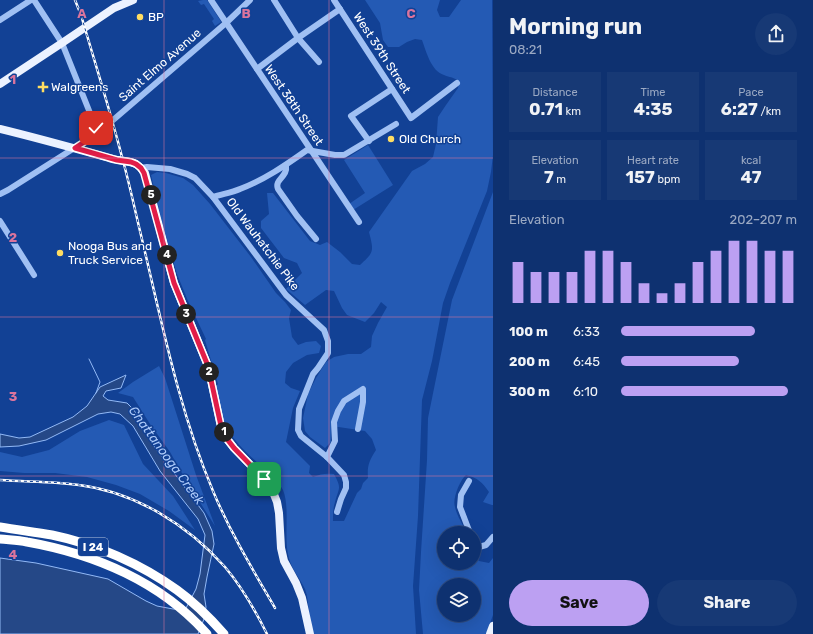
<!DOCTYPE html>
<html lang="en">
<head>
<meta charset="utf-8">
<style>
  :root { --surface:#0e3170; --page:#173975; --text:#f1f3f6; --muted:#9ba9c3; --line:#2e4c83; --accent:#bca0f2 }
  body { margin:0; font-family:Rubik,sans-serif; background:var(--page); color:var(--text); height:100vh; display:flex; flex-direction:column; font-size:15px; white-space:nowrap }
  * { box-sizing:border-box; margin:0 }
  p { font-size:13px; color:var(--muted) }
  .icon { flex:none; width:22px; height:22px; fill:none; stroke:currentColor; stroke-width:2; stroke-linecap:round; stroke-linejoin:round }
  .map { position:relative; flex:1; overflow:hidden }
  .side { display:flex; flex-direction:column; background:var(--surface); width:320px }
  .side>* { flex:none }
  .controls { position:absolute; left:437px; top:526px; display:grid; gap:8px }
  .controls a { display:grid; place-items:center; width:44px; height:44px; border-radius:50%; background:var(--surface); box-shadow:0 4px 16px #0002,0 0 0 1px var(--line); font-size:20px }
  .pin { position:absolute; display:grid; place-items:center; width:34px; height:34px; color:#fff; margin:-17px; border-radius:8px; box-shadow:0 2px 6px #0006 }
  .km { position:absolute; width:20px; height:20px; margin:-10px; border-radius:50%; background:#222; color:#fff; font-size:11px; line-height:20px; text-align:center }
  .round { display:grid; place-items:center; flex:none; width:42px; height:42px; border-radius:21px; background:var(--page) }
  .headline { display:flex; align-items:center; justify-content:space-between; height:68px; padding:0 16px }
  h1 { font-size:22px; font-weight:700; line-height:30px }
  .figures { display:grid; grid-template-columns:repeat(3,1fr); gap:6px; height:68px; padding:4px 16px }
  .figures div { display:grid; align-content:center; border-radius:0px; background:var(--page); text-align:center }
  .figures b { font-size:17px; font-weight:700 }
  .figures small { font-size:11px; font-weight:400 }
  .figures p { font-size:11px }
  .chart { height:112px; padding:8px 16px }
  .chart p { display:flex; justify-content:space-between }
  .chart svg { width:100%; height:72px; margin-top:4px; stroke:var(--accent); stroke-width:6 }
  .cta { display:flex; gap:8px; margin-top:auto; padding:8px 16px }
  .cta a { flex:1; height:46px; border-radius:24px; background:var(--accent); color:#111; font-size:16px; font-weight:700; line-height:46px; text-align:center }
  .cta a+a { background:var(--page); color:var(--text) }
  ul { padding:0 16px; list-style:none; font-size:13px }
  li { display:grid; grid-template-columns:64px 48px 1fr; align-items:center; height:30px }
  li i { height:10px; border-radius:5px; background:var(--accent) }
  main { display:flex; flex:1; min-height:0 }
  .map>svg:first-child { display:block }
  .green { fill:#245ab4; fill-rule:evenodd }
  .water { fill:#254887; stroke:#92b9f6 }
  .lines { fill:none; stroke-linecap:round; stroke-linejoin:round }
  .stream { stroke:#92b9f6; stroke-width:1 }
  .minor { stroke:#a0c0f3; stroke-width:6 }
  .major { stroke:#ecf2ff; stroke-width:8 }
  .highway { stroke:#fff; stroke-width:9 }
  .rail-casing { stroke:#fff; stroke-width:2.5 }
  .rail { stroke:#124195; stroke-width:1; stroke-dasharray:3; stroke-linecap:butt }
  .route-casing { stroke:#fff; stroke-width:8 }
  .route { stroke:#e11d48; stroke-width:5 }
  .grid { fill:none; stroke:#da749d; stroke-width:1; stroke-opacity:0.55 }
  .poi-dot { fill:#ffdd62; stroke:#124195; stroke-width:1.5 }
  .labels { text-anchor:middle; stroke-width:3; stroke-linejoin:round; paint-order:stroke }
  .shield { fill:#124195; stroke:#b8c6df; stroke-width:1 }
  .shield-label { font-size:11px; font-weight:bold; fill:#fff }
  .poi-label { font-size:12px; fill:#fff; stroke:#124195; text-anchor:start }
  .street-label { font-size:12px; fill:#fff; stroke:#124195 }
  .water-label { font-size:13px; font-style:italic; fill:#adcafa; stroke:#124195 }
  .grid-label { font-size:13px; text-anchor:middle; font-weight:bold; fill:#da749d; stroke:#124195; stroke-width:3; stroke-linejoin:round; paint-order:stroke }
</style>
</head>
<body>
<main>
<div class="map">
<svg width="493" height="634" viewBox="0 0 493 634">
  <rect width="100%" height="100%" fill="#124195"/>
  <g class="green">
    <path d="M203,0H207L220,20L221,22L215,26L212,21L214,19L204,4L201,5L198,1Z"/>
    <path d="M365,0H440L437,10L440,17H449L461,0H492L493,155L491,172L487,191L450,283L443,303L432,361L422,400L418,516L413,586L416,634H312C311,627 310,620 309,613C308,605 308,597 305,589C299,577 290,567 288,554C284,535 290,507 283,490C278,480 268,474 261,466C247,453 231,439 224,422C220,411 219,397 216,386L218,384L205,340L206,339L188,301L177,274L163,226L151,175L157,172L166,173L183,178L193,185L210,204L251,257L276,293L285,302L291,310L289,318L292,337L298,345L306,342L316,341L321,346L319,353L307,355L293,363L286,372L285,383L291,388L300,391L293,408L286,442L310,466L309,473L313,477C320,474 326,473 334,474C342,489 339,487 335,502C333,508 333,515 333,521H344L357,493L361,489L363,483L368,478C367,466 369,461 376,450L372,439L365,431L332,426L331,442L325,448L310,437L305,431L303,418L308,394L316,378L326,362L334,357L348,354H361L371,347L372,336L378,323L387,307L381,302L374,313L365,322L347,315L342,308L334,291L326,290L305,305L286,289L302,273L297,263L284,258L261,228V221L269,214L267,193H273L310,241L320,245L327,242L340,252L352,264L360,265C374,252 374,252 369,232L412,171L425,164L433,157L436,144L438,117L446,105L458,88L459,81C451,76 451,78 444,75C431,71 426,51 422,40L415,39L407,42L399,47H388L383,40L380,23Z"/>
    <path d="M368,145L393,185L353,210L349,204L365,193L344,160Z"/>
    <path d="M493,192V505H492L483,502L489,492C482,482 478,478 466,475C460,480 452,499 455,507C457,516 463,525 467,533H444V563H474V549L479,559L478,560L479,561L489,563L493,558V615L486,634H423L419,590L421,552L427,460L428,418L452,300ZM444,585H474V615H444Z"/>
    <path d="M159,366L165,378L196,475L215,526L187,482L170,452L150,424L133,397L118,393L133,382Z"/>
    <path d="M109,420L124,425L143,464L173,496L195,530L169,511L140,494L116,485L87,477L55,473H24L0,471V452L22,457L49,450L80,431Z"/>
  </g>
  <path class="water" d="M126,375L121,388L106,391L103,396L108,400L127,403L134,410L151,442L204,513L212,531L214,544L207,577L204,594L206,607L204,619L198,634H0V558L36,563L108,579L146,601L157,606L173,609L185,610L196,589L200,574L205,535L198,519L160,471L133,426L120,414L111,412L98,414L46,440L19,446L0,447V434L19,438L30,437L73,417L87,406L100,387Z"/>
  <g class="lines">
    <path class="stream" d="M89,359L100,382L96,393"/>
    <g class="minor">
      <path d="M34,0L62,43L98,133"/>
      <path d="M211,0L359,222"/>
      <path d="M274,0L298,38L319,62"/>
      <path d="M334,0L411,118L457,83"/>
      <path d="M0,20L31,0"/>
      <path d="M257,69L298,38L340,9"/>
      <path d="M369,141L351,116L392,89"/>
      <path d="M286,166C288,177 274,179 278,189L297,216L316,239"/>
      <path d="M141,168L147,167L170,169L187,174L195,178L213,197L286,295L324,330L328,341V353L318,368L313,374L299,409L298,430L301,436L327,457L344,475L346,482V488L341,499L337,512"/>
      <path d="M0,194L8,190L98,133L226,23L250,0"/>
      <path d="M213,197C221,194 231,193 240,189C264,180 286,165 307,150L335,155H344L396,124"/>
      <path d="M0,221L34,275"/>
      <path d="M327,457L335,441L334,422L338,411L344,401L363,389V402L358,429"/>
      <path d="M469,481L461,495L460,507L470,533"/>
      <path d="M474,544L479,547L486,545L493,537"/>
    </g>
    <g class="major">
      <path d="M0,84L62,43L114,8L133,0"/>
      <path d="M0,129C37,138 73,148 109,158C117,161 129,160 136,164C140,166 142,170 145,173L174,283L208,366L221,427L227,439L234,448L264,479L273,492L277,502L279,513L281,548L284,561L296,583L302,598L310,634"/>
      <path d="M490,634L493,626"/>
    </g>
    <g class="highway">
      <path d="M0,527C17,530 35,532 52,535C96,544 141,564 177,590C195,603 210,618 224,634"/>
      <path d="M0,539C9,540 18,540 27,542C95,554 161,582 207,634"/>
    </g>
    <defs>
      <g id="rail">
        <path d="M75,0L81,15C95,63 110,110 122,157C129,182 134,206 140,231C161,318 178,408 213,491C230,532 253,570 275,608"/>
        <path d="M0,480C26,482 53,481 79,485C135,492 188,525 225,567C242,587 255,610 267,634"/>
      </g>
    </defs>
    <use href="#rail" class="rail-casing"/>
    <use href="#rail" class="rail"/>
  </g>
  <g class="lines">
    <defs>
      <path id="route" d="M96,128L98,133L75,148L117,160L131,162L136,164L141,168L144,173L174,283L208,366L221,426L227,439L234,448L264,479"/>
    </defs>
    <use href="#route" class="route-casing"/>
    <use href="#route" class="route"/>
  </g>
  <path class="grid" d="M164,0V634M329,0V634M0,158H493M0,317H493M0,476H493"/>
  <g class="poi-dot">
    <circle cx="140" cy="17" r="4"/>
    <path d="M41 81h4v4h4v4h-4v4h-4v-4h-4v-4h4z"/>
    <circle cx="391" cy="139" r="4"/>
    <circle cx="60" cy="253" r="4"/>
  </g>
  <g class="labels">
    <rect class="shield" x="78" y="538" width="30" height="18" rx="3"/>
    <g class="shield-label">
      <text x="93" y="551">I 24</text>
    </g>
    <g class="poi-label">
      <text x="148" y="21">BP</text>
      <text x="51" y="91">Walgreens</text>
      <text x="399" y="143">Old Church</text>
      <text x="68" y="250">Nooga Bus and<tspan x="68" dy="14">Truck Service</tspan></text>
    </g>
    <g class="street-label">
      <text transform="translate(382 53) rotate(57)" y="4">West 39th Street</text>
      <text transform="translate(160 65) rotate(-41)" y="4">Saint Elmo Avenue</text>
      <text transform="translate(294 105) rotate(56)" y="4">West 38th Street</text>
      <text transform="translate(263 244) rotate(53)" y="4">Old Wauhatchie Pike</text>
    </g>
    <g class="water-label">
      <text transform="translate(167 455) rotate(54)" y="5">Chattanooga Creek</text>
    </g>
  </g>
  <g class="grid-label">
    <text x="82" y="18">A</text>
    <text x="246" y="18">B</text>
    <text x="411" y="18">C</text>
    <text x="13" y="84">1</text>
    <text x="13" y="242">2</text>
    <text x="13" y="401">3</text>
    <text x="13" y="559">4</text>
  </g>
</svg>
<div class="controls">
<a><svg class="icon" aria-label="locate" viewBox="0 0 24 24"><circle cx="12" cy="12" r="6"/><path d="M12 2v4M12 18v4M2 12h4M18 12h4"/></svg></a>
<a><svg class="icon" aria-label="layers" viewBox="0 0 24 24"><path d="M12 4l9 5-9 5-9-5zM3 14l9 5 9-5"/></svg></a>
</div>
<div class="pin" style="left:264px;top:479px;background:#1e9e55"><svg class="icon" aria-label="arrive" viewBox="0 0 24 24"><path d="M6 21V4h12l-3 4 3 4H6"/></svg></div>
<div class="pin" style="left:96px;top:128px;background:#d93025"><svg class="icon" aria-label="check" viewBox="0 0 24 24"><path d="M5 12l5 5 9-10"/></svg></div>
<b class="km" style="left:224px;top:432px">1</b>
<b class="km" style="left:209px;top:372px">2</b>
<b class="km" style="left:186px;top:314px">3</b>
<b class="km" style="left:167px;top:255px">4</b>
<b class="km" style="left:151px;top:195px">5</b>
</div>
<section class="side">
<div class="headline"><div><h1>Morning run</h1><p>08:21</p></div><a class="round"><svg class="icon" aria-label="share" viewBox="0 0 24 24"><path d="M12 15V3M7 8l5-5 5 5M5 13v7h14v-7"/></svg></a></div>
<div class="figures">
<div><p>Distance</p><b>0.71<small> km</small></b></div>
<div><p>Time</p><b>4:35</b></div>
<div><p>Pace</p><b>6:27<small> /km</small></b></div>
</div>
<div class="figures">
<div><p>Elevation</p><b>7<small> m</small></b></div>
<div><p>Heart rate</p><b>157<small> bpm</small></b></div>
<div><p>kcal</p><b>47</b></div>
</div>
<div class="chart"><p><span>Elevation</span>202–207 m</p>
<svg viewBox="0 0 160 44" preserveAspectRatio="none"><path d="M5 44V19M15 44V25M25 44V25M35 44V25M45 44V12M55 44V12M65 44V19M75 44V32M85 44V38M95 44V32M105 44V19M115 44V12M125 44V6M135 44V6M145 44V12M155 44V12"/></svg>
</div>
<ul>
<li><b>100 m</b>6:33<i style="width:76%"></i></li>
<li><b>200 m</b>6:45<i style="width:67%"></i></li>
<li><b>300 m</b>6:10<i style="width:95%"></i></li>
</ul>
<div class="cta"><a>Save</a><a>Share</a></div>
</section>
</main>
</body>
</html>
